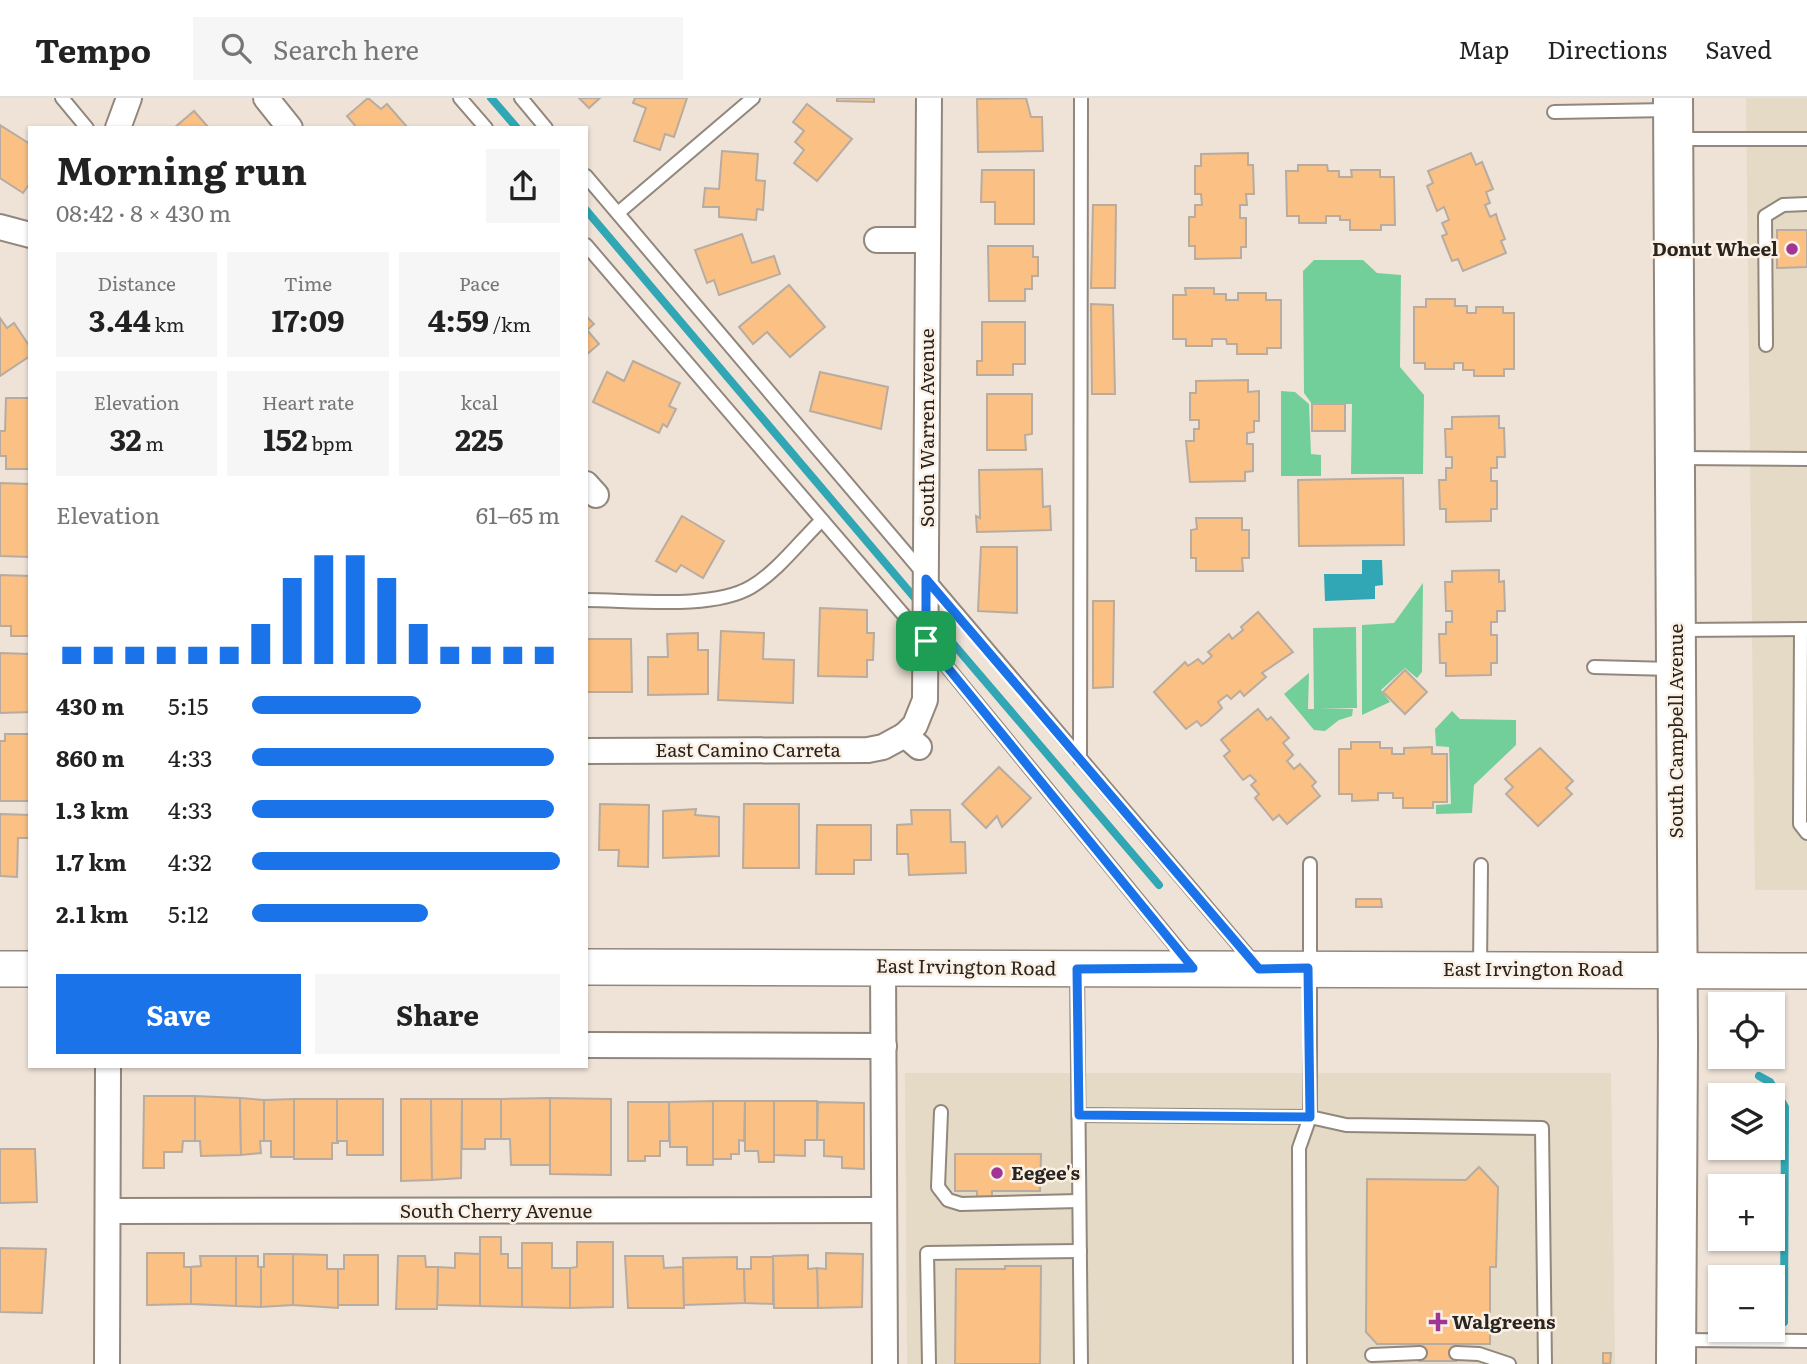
<!DOCTYPE html>
<html lang="en">
<head>
<meta charset="utf-8">
<style>
  :root { --surface:#fff; --page:#f6f6f6; --text:#222; --muted:#767676; --line:#e0e0e0; --accent:#1a73e8 }
  body { margin:0; font-family:Literata,serif; background:var(--page); color:var(--text); height:100vh; display:flex; flex-direction:column; font-size:26px; white-space:nowrap }
  * { box-sizing:border-box; margin:0 }
  p { font-size:23px; color:var(--muted) }
  .icon { flex:none; width:38px; height:38px; fill:none; stroke:currentColor; stroke-width:2; stroke-linecap:round; stroke-linejoin:round }
  .map { position:relative; flex:1; overflow:hidden }
  .drawer { position:absolute; left:28px; top:28px; width:560px; height:942px; display:flex; flex-direction:column; background:var(--surface); border-radius:0px; box-shadow:0 2px 5px #0004 }
  .drawer>* { flex:none }
  .fabs { position:absolute; left:1708px; top:894px; display:grid; gap:14px }
  .fabs a { display:grid; place-items:center; width:77px; height:77px; border-radius:0px; background:var(--surface); box-shadow:0 2px 5px #0004; font-size:35px }
  .pin { position:absolute; display:grid; place-items:center; width:60px; height:60px; color:#fff; margin:-30px; border-radius:14px; box-shadow:0 4px 10px #0006 }
  .round { display:grid; place-items:center; flex:none; width:74px; height:74px; border-radius:0px; background:var(--page) }
  .overview { display:flex; align-items:center; justify-content:space-between; height:119px; padding:0 28px }
  h1 { font-size:38px; font-weight:700; line-height:52px }
  .figures { display:grid; grid-template-columns:repeat(3,1fr); gap:10px; height:119px; padding:7px 28px }
  .figures div { display:grid; align-content:center; border-radius:0px; background:var(--page); text-align:center }
  .figures b { font-size:30px; font-weight:700 }
  .figures small { font-size:19px; font-weight:400 }
  .figures p { font-size:19px }
  .chart { height:196px; padding:14px 28px }
  .chart p { display:flex; justify-content:space-between }
  .chart svg { width:100%; height:126px; margin-top:7px; stroke:var(--accent); stroke-width:6 }
  .button { display:flex; gap:14px; margin-top:auto; padding:14px 28px }
  .button a { flex:1; height:80px; border-radius:0px; background:var(--accent); color:#fff; font-size:28px; font-weight:700; line-height:80px; text-align:center }
  .button a+a { background:var(--page); color:var(--text) }
  ul { padding:0 28px; list-style:none; font-size:23px }
  li { display:grid; grid-template-columns:112px 84px 1fr; align-items:center; height:52px }
  li i { height:18px; border-radius:9px; background:var(--accent) }
  header { display:flex; align-items:center; gap:42px; box-sizing:border-box; height:98px; padding:0 35px; background:var(--surface); border-bottom:2px solid var(--line) }
  header strong { font-size:33px }
  nav { display:flex; gap:38px; margin-inline-start:auto; font-size:24px }
  .search { width:490px; height:63px; background:var(--page); display:flex; align-items:center; gap:18px; box-sizing:border-box; padding:0 24px; border-radius:0px; color:var(--muted); font-size:26px }
  .map>svg:first-child { display:block }
  .commercial { fill:#e4dac5 }
  .green { fill:#73cf9a }
  .water { fill:#31a6b4 }
  .lines { fill:none; stroke-linecap:round; stroke-linejoin:round }
  .stream { stroke:#31a6b4; stroke-width:8 }
  .building { fill:#fac084; stroke:#b8aca1; stroke-width:2 }
  .lane-casing { stroke:#92877c; stroke-width:16 }
  .street-casing { stroke:#92877c; stroke-width:28 }
  .secondary-casing { stroke:#92877c; stroke-width:38 }
  .primary-casing { stroke:#92877c; stroke-width:42 }
  .lane { stroke:#fff; stroke-width:12 }
  .street { stroke:#fff; stroke-width:24 }
  .secondary { stroke:#fff; stroke-width:35 }
  .primary { stroke:#fff; stroke-width:38 }
  .route-casing { stroke:#fff; stroke-width:14 }
  .route { stroke:#1a73e8; stroke-width:9 }
  .poi-dot { fill:#a03596; stroke:#fcf0e4; stroke-width:2.5 }
  .labels { text-anchor:middle; stroke-width:5; stroke-linejoin:round; paint-order:stroke }
  .poi-label { font-size:19px; font-weight:bold; fill:#282420; stroke:#fcf0e4; text-anchor:start }
  .street-label { font-size:19px; fill:#282420; stroke:#fcf0e4 }
</style>
</head>
<body>
<header>
<strong>Tempo</strong>
<div class="search"><svg class="icon" aria-label="search" viewBox="0 0 24 24"><circle cx="10" cy="10" r="6"/><path d="M15 15l6 6"/></svg>Search here</div>
<nav><a>Map</a><a>Directions</a><a>Saved</a></nav>
</header>
<div class="map">
<svg width="1807" height="1266" viewBox="0 0 1807 1266">
  <rect width="100%" height="100%" fill="#efe3d7"/>
  <g class="commercial">
    <path d="M1746,0H1807V792H1755Z"/>
    <path d="M905,975H1611L1615,1266H907Z"/>
  </g>
  <g class="green">
    <path d="M1314,162H1363L1377,175L1401,177L1400,269L1424,297L1423,376H1351L1352,306H1312L1304,295L1303,173Z"/>
    <path d="M1281,293L1295,294L1309,306L1311,356L1321,357V378H1281Z"/>
    <path d="M1423,485L1422,574L1417,580L1405,570L1381,592L1390,604L1362,617V527L1394,525Z"/>
    <path d="M1356,529L1357,610H1320L1353,611L1352,618L1339,622L1325,633L1314,632L1284,596L1309,575L1308,611H1314L1313,530Z"/>
    <path d="M1452,613L1460,621L1516,622V647L1474,687L1472,715L1436,716V707L1451,706L1449,649L1436,648L1435,631Z"/>
  </g>
  <path class="water" d="M1362,462H1382L1383,487L1375,488V501L1325,503L1324,476H1362Z"/>
  <g class="lines">
    <g class="stream">
      <path d="M491,0L517,30"/>
      <path d="M586,112L919,505"/>
      <path d="M932,521L1159,787"/>
      <path d="M1759,978L1770,984L1785,1009L1784,1224"/>
    </g>
  </g>
  <g class="building">
    <path d="M368,0L381,11L387,6L408,30H357L347,18Z"/>
    <path d="M579,0H600L589,10Z"/>
    <path d="M635,0H687L674,39L665,36L660,52L634,43L646,10L633,5Z"/>
    <path d="M837,0H874V4L837,3Z"/>
    <path d="M1026,0L1031,19H1042L1043,53L978,54L977,1Z"/>
    <path d="M807,6L852,41L817,83L794,65L804,52L795,44L804,33L793,24Z"/>
    <path d="M194,13L209,30H174Z"/>
    <path d="M0,27L30,46V85L23,95L0,80Z"/>
    <path d="M722,53L758,56L756,82L765,83L763,112L757,111L756,122L719,119V109H703L705,90L719,91Z"/>
    <path d="M1248,55V67H1253L1254,96H1246L1247,107H1240V120H1246V149H1241V160L1195,161V148H1189V119H1195V107H1202L1201,96H1195V68H1201V56Z"/>
    <path d="M1471,55L1476,67L1482,64L1493,91L1486,94L1490,105L1485,107L1490,119L1496,116L1498,123L1505,141L1501,143L1506,155L1463,173L1458,161L1452,163L1442,138L1447,136L1442,125L1449,122L1444,109L1437,113L1427,88L1433,85L1428,73Z"/>
    <path d="M1298,67H1327L1328,73H1339V79H1352L1351,72H1380V79H1394L1395,127H1381V132H1350V122H1340V118H1326V125H1299V118H1287L1286,73H1298Z"/>
    <path d="M982,72H1034V126H995V104H981Z"/>
    <path d="M1093,107H1116L1115,190H1091Z"/>
    <path d="M1777,132H1807V169L1777,170Z"/>
    <path d="M742,136L752,165L774,158L780,176L719,197L714,182L707,185L695,152Z"/>
    <path d="M988,148H1033V159H1038V178H1032V191H1025V203H989Z"/>
    <path d="M789,187L825,229L790,259L767,234L753,246L739,229Z"/>
    <path d="M1185,190H1214V196H1226V202H1238V195H1266V202H1281V250H1267V256H1237V246H1227L1226,241H1212V248H1186V241H1173V197H1186Z"/>
    <path d="M1426,201H1455V208H1467V215H1476V209H1503V215H1514V271H1504V278H1474V272H1463V265H1454V271H1425V265H1414V209H1426Z"/>
    <path d="M1091,206L1113,207L1115,296H1092Z"/>
    <path d="M586,218L594,226L587,232L599,246L586,257Z"/>
    <path d="M0,220L7,230L14,225L30,249V258L0,278Z"/>
    <path d="M982,224H1025V266H1013V277H977V263H982Z"/>
    <path d="M633,263L680,285L669,308L676,311L667,329L663,326L659,335L593,304L607,274L624,283Z"/>
    <path d="M820,274L888,289L881,331L810,313Z"/>
    <path d="M1248,282V294L1259,293V323H1254V334L1247,335V346H1253V373L1245,374V383L1190,384L1186,343H1194V331H1199V322H1190V295H1196V283Z"/>
    <path d="M987,296H1032V336L1025,337L1026,352H987Z"/>
    <path d="M6,300H30V371H6V358H0V333H5Z"/>
    <rect x="1312" y="306" width="33" height="27"/>
    <path d="M1499,318V330H1504L1505,359H1497V370H1491V383H1497V411H1491V423L1446,424V411H1440L1439,382H1446V370H1452V359H1446L1445,331H1452V319Z"/>
    <path d="M1042,371L1043,409L1050,408L1051,432L977,434L976,418L980,420L979,372Z"/>
    <path d="M1403,380L1404,447L1299,448L1298,382Z"/>
    <path d="M0,385L30,386V459L0,458Z"/>
    <path d="M682,418L724,443L703,480L681,467L676,474L656,463Z"/>
    <path d="M1196,420H1242V432H1249V460H1242L1243,473H1196V460H1191V432L1197,431Z"/>
    <path d="M981,449H1017V515L978,513Z"/>
    <path d="M1499,472V484L1504,483L1505,513H1497V524H1491V537H1497V565H1491V577L1446,578V565H1440L1439,536H1446V524H1452V513H1446L1445,484H1452V473Z"/>
    <path d="M0,477L30,478V538H11V528H0Z"/>
    <path d="M1093,503H1114L1113,589L1093,590Z"/>
    <path d="M820,510L867,512V535H874L873,562H867V579L818,578Z"/>
    <path d="M1258,514L1293,554L1262,575L1266,579L1244,598L1240,593L1231,601L1227,597L1218,604L1222,610L1207,624L1201,628L1197,623L1186,631L1154,594L1185,564L1188,568L1198,561L1203,566L1212,558L1208,554L1229,536L1232,541L1243,532L1241,529Z"/>
    <path d="M721,533L764,535L763,561L794,562L793,605L718,602Z"/>
    <path d="M698,535V552H708V596L648,597V559H668L667,536Z"/>
    <path d="M587,541H631L632,594H587Z"/>
    <path d="M0,555L30,556V614L0,615Z"/>
    <path d="M1405,572L1427,594L1405,616L1383,594Z"/>
    <path d="M1258,611L1267,622L1271,619L1289,640L1283,645L1293,657L1287,663L1294,671L1300,666L1316,684L1312,688L1320,698L1287,726L1279,717L1273,722L1255,700L1259,696L1251,687L1256,683L1250,677L1243,682L1224,658L1230,653L1221,642Z"/>
    <path d="M5,636H30V703H0V643H5Z"/>
    <path d="M1351,644H1380V650H1392V656H1404V650L1432,649V656H1447V704H1433V710H1403V700H1393V695H1378V702L1352,703V696H1339V651H1351Z"/>
    <path d="M1540,650L1573,683L1566,690L1572,696L1538,728L1506,696L1513,689L1505,681Z"/>
    <path d="M999,669L1031,700L1002,729L997,718L986,730L962,706Z"/>
    <path d="M600,706L649,707L648,769L618,768L619,752H599Z"/>
    <path d="M744,706H799V770H743Z"/>
    <path d="M696,711L695,717L719,719V758L663,760V713Z"/>
    <path d="M911,712H950L951,744H965L966,775L909,777L908,756H897V727L912,726Z"/>
    <path d="M0,716L30,717V740H18L17,779L0,778Z"/>
    <path d="M817,727H871V762H854V776H816Z"/>
    <path d="M1356,801H1381L1382,809H1356Z"/>
    <path d="M144,998H195V1043H183L182,1054H164V1070H143Z"/>
    <path d="M195,998L240,1000L241,1057L201,1058L200,1043H195Z"/>
    <path d="M240,1000L264,1002V1043H260L261,1055L241,1057Z"/>
    <path d="M550,1000L611,1001V1077L550,1076Z"/>
    <path d="M550,1000V1067H511L510,1041H501V1001Z"/>
    <path d="M294,1001H337L338,1045H332V1061H294Z"/>
    <path d="M294,1001V1059H271V1043H264V1002Z"/>
    <path d="M337,1001H383V1057H347V1043H337Z"/>
    <path d="M401,1001H431L432,1082L401,1083Z"/>
    <path d="M431,1001H462L461,1080L432,1082Z"/>
    <path d="M462,1001H501V1041H485V1051H462Z"/>
    <path d="M713,1003H745L744,1043L739,1042V1056H731V1061H713Z"/>
    <path d="M713,1003V1067H687V1049H670L669,1004Z"/>
    <path d="M745,1003H774V1064H759L758,1053H745Z"/>
    <path d="M774,1003H817V1042H805V1058L774,1057Z"/>
    <path d="M628,1004H669V1043H660V1058H645V1063H628Z"/>
    <path d="M818,1004L864,1005V1071L842,1070V1059L824,1058V1042H817Z"/>
    <path d="M0,1051H35L37,1104L0,1105Z"/>
    <path d="M955,1056H1041L1040,1093H992V1099H977V1093H955Z"/>
    <path d="M1479,1069L1498,1089L1496,1169H1490V1246H1377L1366,1234L1367,1081L1466,1082Z"/>
    <path d="M480,1139H501V1156H508V1170H522V1209L480,1208Z"/>
    <path d="M577,1144H613V1209L570,1210V1170L577,1169Z"/>
    <path d="M522,1145H552V1170H570V1210L522,1209Z"/>
    <path d="M0,1150L46,1151L42,1215L0,1214Z"/>
    <path d="M147,1155H184V1169H191V1206L147,1207Z"/>
    <path d="M455,1155L480,1156V1208L437,1207L438,1169L455,1170Z"/>
    <path d="M826,1155L863,1156L862,1209L818,1210L817,1170L826,1171Z"/>
    <path d="M264,1156H293V1207L261,1209V1169H264Z"/>
    <path d="M293,1156L327,1157V1171H338V1210L293,1207Z"/>
    <path d="M344,1157H378V1207H338V1171H344Z"/>
    <path d="M808,1157V1171L817,1170L818,1210H774L773,1158Z"/>
    <path d="M200,1158H236V1208L191,1206V1169L201,1168Z"/>
    <path d="M236,1158H258V1169H261V1209L236,1208Z"/>
    <path d="M398,1158H425L426,1169H438L437,1211H396Z"/>
    <path d="M625,1158H663L664,1170L683,1169L684,1210H628Z"/>
    <path d="M737,1159V1171H744L745,1205L684,1207L683,1160Z"/>
    <path d="M751,1159H773V1206L745,1205L744,1171H751Z"/>
    <path d="M1005,1168H1041L1040,1266H955L956,1171H1005Z"/>
    <path d="M1420,1246H1456V1263H1419Z"/>
    <path d="M1603,1255H1611L1610,1266L1603,1265Z"/>
  </g>
  <g class="lines">
    <defs>
      <g id="lane">
        <path d="M62,0L87,30"/>
        <path d="M460,0L486,30"/>
        <path d="M521,0L546,30"/>
        <path d="M1554,14L1669,12"/>
        <path d="M1677,41H1807"/>
        <path d="M586,78L1254,865"/>
        <path d="M618,115L753,0"/>
        <path d="M586,147L926,543L1191,867"/>
        <path d="M1766,247L1765,118L1783,107L1807,106"/>
        <path d="M1678,360L1807,361"/>
        <path d="M586,502C632,502 712,512 751,489C778,473 800,443 822,422"/>
        <path d="M1679,532L1807,531"/>
        <path d="M1801,532L1800,726L1807,735"/>
        <path d="M1594,569L1671,571"/>
        <path d="M1080,661L1081,0"/>
        <path d="M1077,871L1081,1266"/>
        <path d="M1480,871L1481,767"/>
        <path d="M941,1014L938,1089L948,1102L961,1106L1079,1103"/>
        <path d="M1079,1017L1310,1019L1346,1027L1542,1030L1545,1266"/>
        <path d="M1680,1242L1807,1243"/>
        <path d="M1456,1255L1479,1256L1509,1266"/>
        <path d="M1372,1257L1420,1255"/>
        <path d="M929,1266L927,1155L1080,1153"/>
        <path d="M1300,1266L1299,1050L1310,1019V766"/>
      </g>
      <g id="street">
        <path d="M266,0L290,30"/>
        <path d="M118,30L129,0"/>
        <path d="M0,129L30,137"/>
        <path d="M877,142H928"/>
        <path d="M586,386L596,397"/>
        <path d="M919,649L905,637L915,627L925,602L929,0"/>
        <path d="M586,653L868,652L883,649L905,637"/>
        <path d="M883,868L885,1266"/>
        <path d="M586,947L884,948"/>
        <path d="M108,1113L883,1112"/>
        <path d="M107,1266L108,968"/>
      </g>
      <g id="secondary">
        <path d="M586,869L1807,873"/>
        <path d="M0,871H30"/>
      </g>
      <path id="primary" d="M1673,0L1678,946L1676,1266"/>
    </defs>
    <use href="#lane" class="lane-casing"/>
    <use href="#street" class="street-casing"/>
    <use href="#secondary" class="secondary-casing"/>
    <use href="#primary" class="primary-casing"/>
    <use href="#lane" class="lane"/>
    <use href="#street" class="street"/>
    <use href="#secondary" class="secondary"/>
    <use href="#primary" class="primary"/>
  </g>
  <g class="lines">
    <defs>
      <path id="route" d="M926,481L1259,871L1308,870L1310,1019L1079,1017L1077,871L1193,870L926,543Z"/>
    </defs>
    <use href="#route" class="route-casing"/>
    <use href="#route" class="route"/>
  </g>
  <g class="poi-dot">
    <circle cx="1792" cy="151" r="7"/>
    <circle cx="997" cy="1075" r="7"/>
    <path d="M1434.5 1213.5h7v7h7v7h-7v7h-7v-7h-7v-7h7z"/>
  </g>
  <g class="labels">
    <g class="poi-label">
      <text x="1778" y="158" text-anchor="end">Donut Wheel</text>
      <text x="1011" y="1082">Eegee's</text>
      <text x="1452" y="1231">Walgreens</text>
    </g>
    <g class="street-label">
      <text transform="translate(927 330) rotate(-90)" y="7">South Warren Avenue</text>
      <text transform="translate(1676 633) rotate(-90)" y="7">South Campbell Avenue</text>
      <text x="748" y="659">East Camino Carreta</text>
      <text transform="translate(966 869) rotate(1)" y="7">East Irvington Road</text>
      <text x="1533" y="878">East Irvington Road</text>
      <text x="496" y="1120">South Cherry Avenue</text>
    </g>
  </g>
</svg>
<div class="fabs">
<a><svg class="icon" aria-label="locate" viewBox="0 0 24 24"><circle cx="12" cy="12" r="6"/><path d="M12 2v4M12 18v4M2 12h4M18 12h4"/></svg></a>
<a><svg class="icon" aria-label="layers" viewBox="0 0 24 24"><path d="M12 4l9 5-9 5-9-5zM3 14l9 5 9-5"/></svg></a>
<a>+</a>
<a>−</a>
</div>
<div class="pin" style="left:926px;top:543px;background:#1e9e55"><svg class="icon" aria-label="arrive" viewBox="0 0 24 24"><path d="M6 21V4h12l-3 4 3 4H6"/></svg></div>
<section class="drawer">
<div class="overview"><div><h1>Morning run</h1><p>08:42 · 8 × 430 m</p></div><a class="round"><svg class="icon" aria-label="share" viewBox="0 0 24 24"><path d="M12 15V3M7 8l5-5 5 5M5 13v7h14v-7"/></svg></a></div>
<div class="figures">
<div><p>Distance</p><b>3.44<small> km</small></b></div>
<div><p>Time</p><b>17:09</b></div>
<div><p>Pace</p><b>4:59<small> /km</small></b></div>
</div>
<div class="figures">
<div><p>Elevation</p><b>32<small> m</small></b></div>
<div><p>Heart rate</p><b>152<small> bpm</small></b></div>
<div><p>kcal</p><b>225</b></div>
</div>
<div class="chart"><p><span>Elevation</span>61–65 m</p>
<svg viewBox="0 0 160 44" preserveAspectRatio="none"><path d="M5 44V38M15 44V38M25 44V38M35 44V38M45 44V38M55 44V38M65 44V30M75 44V14M85 44V6M95 44V6M105 44V14M115 44V30M125 44V38M135 44V38M145 44V38M155 44V38"/></svg>
</div>
<ul>
<li><b>430 m</b>5:15<i style="width:55%"></i></li>
<li><b>860 m</b>4:33<i style="width:98%"></i></li>
<li><b>1.3 km</b>4:33<i style="width:98%"></i></li>
<li><b>1.7 km</b>4:32<i style="width:100%"></i></li>
<li><b>2.1 km</b>5:12<i style="width:57%"></i></li>
</ul>
<div class="button"><a>Save</a><a>Share</a></div>
</section>
</div>
</body>
</html>
